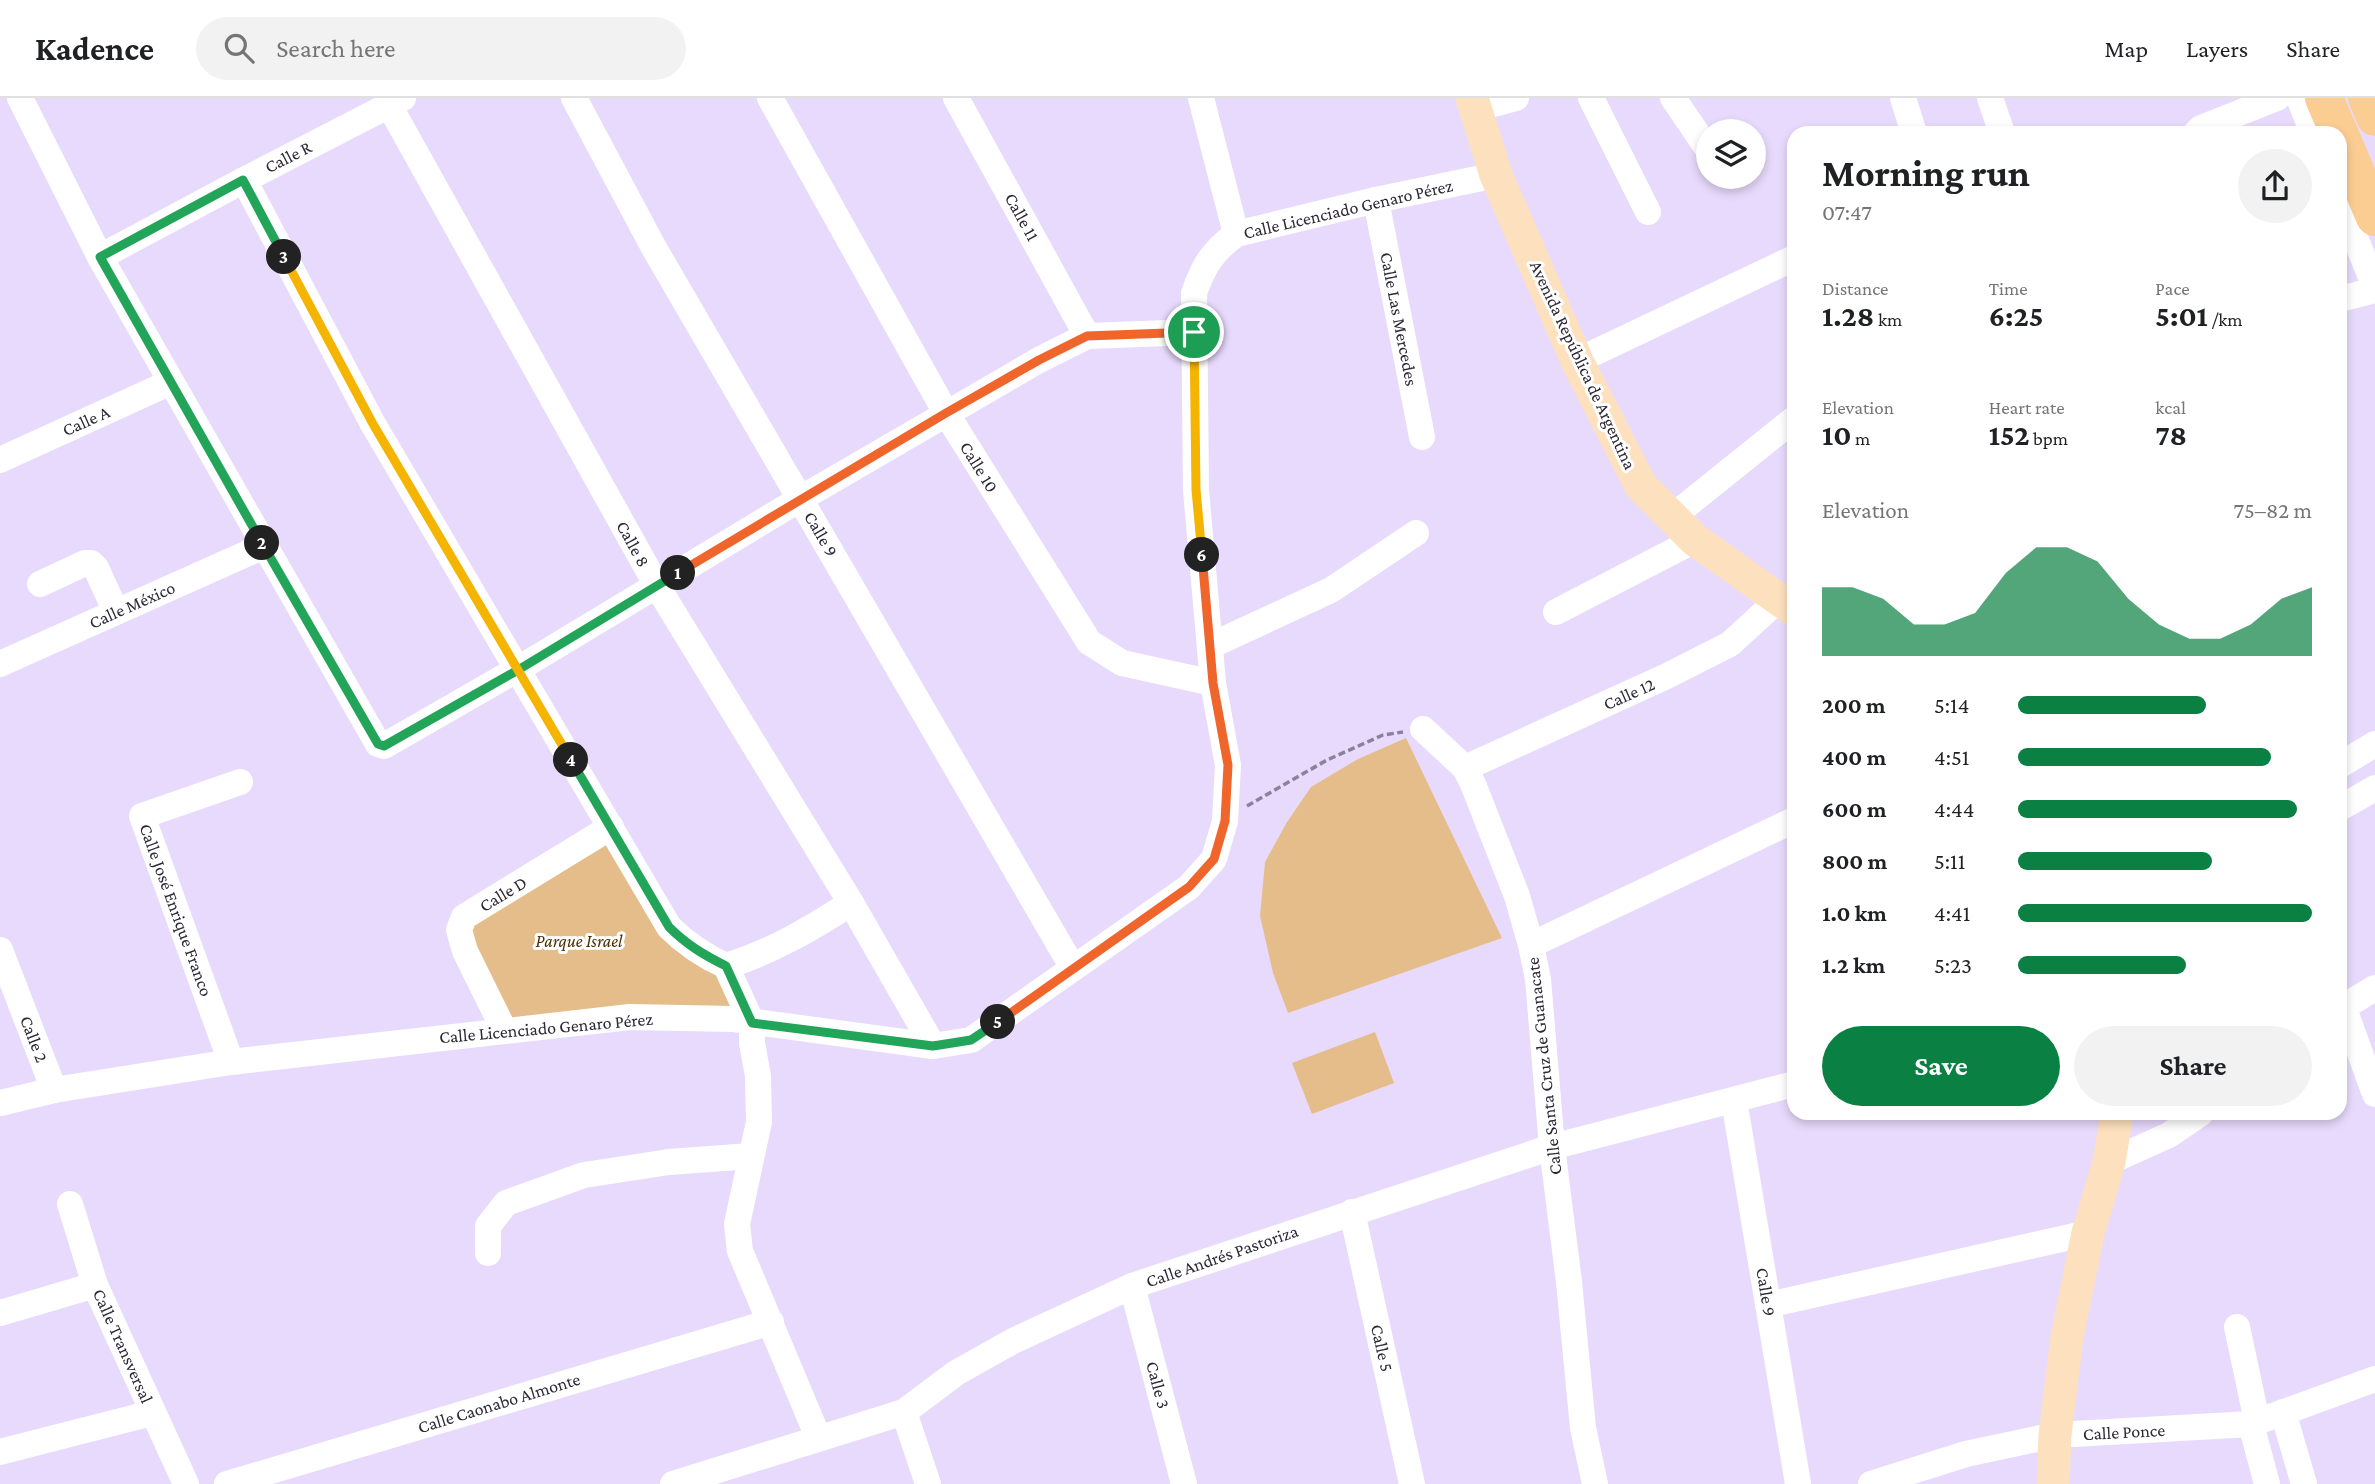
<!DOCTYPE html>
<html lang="en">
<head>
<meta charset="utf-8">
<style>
  :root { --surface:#fff; --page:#f2f2f2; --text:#202124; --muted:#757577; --line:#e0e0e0; --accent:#0b8043 }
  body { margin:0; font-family:"Crimson Pro",serif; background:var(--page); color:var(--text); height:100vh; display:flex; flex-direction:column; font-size:26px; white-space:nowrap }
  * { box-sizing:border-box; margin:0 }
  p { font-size:23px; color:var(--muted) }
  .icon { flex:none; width:38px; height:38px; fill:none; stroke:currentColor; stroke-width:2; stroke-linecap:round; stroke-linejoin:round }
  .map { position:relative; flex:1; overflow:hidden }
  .details { position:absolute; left:1787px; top:28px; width:560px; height:994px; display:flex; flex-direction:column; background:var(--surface); border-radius:21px; box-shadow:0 4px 10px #0003 }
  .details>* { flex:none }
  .fabs { position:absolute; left:1696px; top:21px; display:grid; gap:14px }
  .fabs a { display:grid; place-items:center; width:70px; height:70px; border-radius:50%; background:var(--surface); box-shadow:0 4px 10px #0003; font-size:35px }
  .pin { position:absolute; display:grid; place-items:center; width:60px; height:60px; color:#fff; margin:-30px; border:4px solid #fff; border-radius:50%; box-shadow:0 2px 7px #0007 }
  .km { position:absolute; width:35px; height:35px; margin:-18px; border-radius:50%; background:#222; color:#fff; font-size:19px; line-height:35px; text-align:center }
  .round { display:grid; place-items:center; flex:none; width:74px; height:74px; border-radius:37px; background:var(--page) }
  .headline { display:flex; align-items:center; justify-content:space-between; height:119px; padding:0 35px }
  h1 { font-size:38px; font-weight:700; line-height:52px }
  .stats { display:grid; grid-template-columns:repeat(3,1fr); gap:10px; height:119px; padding:7px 35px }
  .stats div { display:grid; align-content:center }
  .stats b { font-size:30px; font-weight:700 }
  .stats small { font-size:19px; font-weight:400 }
  .stats p { font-size:19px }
  .chart { height:196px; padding:14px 35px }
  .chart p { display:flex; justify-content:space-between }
  .chart svg { width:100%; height:126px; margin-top:7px; fill:var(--accent); opacity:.7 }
  .cta { display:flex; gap:14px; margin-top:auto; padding:14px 35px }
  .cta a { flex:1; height:80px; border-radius:42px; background:var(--accent); color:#fff; font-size:28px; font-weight:700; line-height:80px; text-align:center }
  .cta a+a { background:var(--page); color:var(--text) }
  ul { padding:0 35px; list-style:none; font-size:23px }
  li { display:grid; grid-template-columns:112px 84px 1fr; align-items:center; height:52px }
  li i { height:18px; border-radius:9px; background:var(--accent) }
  header { display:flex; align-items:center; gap:42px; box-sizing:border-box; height:98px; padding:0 35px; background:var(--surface); border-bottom:2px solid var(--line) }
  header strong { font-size:33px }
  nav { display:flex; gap:38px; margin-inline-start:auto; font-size:24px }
  .search { width:490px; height:63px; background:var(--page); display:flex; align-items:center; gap:18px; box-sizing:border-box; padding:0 24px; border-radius:38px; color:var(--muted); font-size:26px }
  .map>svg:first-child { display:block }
  .green { fill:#e5bd8b }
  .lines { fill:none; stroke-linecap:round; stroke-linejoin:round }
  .path { stroke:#8b8199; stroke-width:3.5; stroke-dasharray:7 3.5; stroke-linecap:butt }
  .minor { stroke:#fff; stroke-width:26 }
  .major { stroke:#fde1be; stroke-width:33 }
  .highway { stroke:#fbcd92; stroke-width:38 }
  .split-1-casing { stroke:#fff; stroke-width:14 }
  .split-2-casing { stroke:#fff; stroke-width:14 }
  .split-3-casing { stroke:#fff; stroke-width:14 }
  .split-4-casing { stroke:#fff; stroke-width:14 }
  .split-5-casing { stroke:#fff; stroke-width:14 }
  .split-6-casing { stroke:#fff; stroke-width:14 }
  .split-7-casing { stroke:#fff; stroke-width:14 }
  .split-1 { stroke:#f0652b; stroke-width:9 }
  .split-2 { stroke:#22a559; stroke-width:9 }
  .split-3 { stroke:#22a559; stroke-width:9 }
  .split-4 { stroke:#f5b400; stroke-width:9 }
  .split-5 { stroke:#22a559; stroke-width:9 }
  .split-6 { stroke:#f0652b; stroke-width:9 }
  .split-7 { stroke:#f5b400; stroke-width:9 }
  .labels { text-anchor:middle; stroke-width:6; stroke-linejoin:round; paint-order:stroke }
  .street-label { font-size:18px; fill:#2d2835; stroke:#fff }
  .park-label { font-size:18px; font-style:italic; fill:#4b2f02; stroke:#fff }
</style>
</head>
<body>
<header>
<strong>Kadence</strong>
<div class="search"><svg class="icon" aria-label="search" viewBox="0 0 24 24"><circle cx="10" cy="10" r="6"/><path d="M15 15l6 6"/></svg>Search here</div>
<nav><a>Map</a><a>Layers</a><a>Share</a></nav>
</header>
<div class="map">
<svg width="2375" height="1386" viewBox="0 0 2375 1386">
  <rect width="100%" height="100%" fill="#e8dafc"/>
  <g class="green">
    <path d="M1406,640L1502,840L1288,915L1273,875L1260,818L1265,764L1287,724L1311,689L1358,661Z"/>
    <path d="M611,729L752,925L504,932L464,819Z"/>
    <path d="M1375,934L1394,985L1312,1016L1292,965Z"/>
  </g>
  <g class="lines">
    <path class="path" d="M1247,708L1327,662L1383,637L1403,634"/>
    <g class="minor">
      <path d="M20,0L100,159L378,646L384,648L518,571L800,401L1039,262L1087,238L1194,234"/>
      <path d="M574,0L654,150L1073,870"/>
      <path d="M770,0L946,315L1089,544L1122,565L1213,585"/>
      <path d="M956,0L1087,238"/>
      <path d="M1201,0L1236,136"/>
      <path d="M1591,0L1648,114"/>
      <path d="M1673,0L1707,50"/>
      <path d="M1903,0L1914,35"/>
      <path d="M1990,0L2002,35"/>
      <path d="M2299,0L2313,35"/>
      <path d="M389,7L657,488L851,805L933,948"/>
      <path d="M1475,11L1516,0"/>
      <path d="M2196,35L2201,30L2277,0"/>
      <path d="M244,82L373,326L669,829C687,847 704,858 726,868"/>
      <path d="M1376,102L1422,339"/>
      <path d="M2340,102L2375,189"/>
      <path d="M100,159L244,82L403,0"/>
      <path d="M2340,201L2375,192"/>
      <path d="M1577,263L1794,160"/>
      <path d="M0,362L171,284"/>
      <path d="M1672,419L1794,321"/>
      <path d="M40,486L85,465H91L96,470L116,514"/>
      <path d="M1556,514L1695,442"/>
      <path d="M1210,548L1331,492L1416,435"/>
      <path d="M0,566L264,448"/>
      <path d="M1423,631L1465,670L1473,686L1517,798L1531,847L1538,881L1552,1049L1569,1184L1583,1330L1595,1386"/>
      <path d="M2340,667L2375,646"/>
      <path d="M1465,670L1667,578L1730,546L1779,501"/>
      <path d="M2340,710L2375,690"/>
      <path d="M1531,847L1794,722"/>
      <path d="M0,852L54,992"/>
      <path d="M726,868L752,925V945L758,978L759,1024L737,1126L740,1153L818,1339"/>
      <path d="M726,868C772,854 812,830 851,805"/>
      <path d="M2343,908L2375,996"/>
      <path d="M2340,911L2375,890"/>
      <path d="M504,932L465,853L459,832L464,819L611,729"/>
      <path d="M231,964L142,718L240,684"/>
      <path d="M1734,1002L1798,1386"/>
      <path d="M0,1005L54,992L231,964L630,919L734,921L933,948L971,942L1189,789L1214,761L1225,723L1228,667L1213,585L1196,392L1194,195C1204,167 1212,154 1236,136L1376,102L1496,77"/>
      <path d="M2109,1064L2169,1037L2201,1015"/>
      <path d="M70,1106L95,1187L186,1386"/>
      <path d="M1352,1114L1412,1386"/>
      <path d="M488,1155V1128L506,1105L584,1077L669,1064L751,1058"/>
      <path d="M1132,1188L1184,1386"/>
      <path d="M1768,1207L2088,1135"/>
      <path d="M0,1215L95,1187"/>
      <path d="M2237,1229L2257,1323"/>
      <path d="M904,1314L928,1386"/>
      <path d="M2283,1314L2304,1386"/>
      <path d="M2251,1326L2267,1386"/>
      <path d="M0,1354L152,1315"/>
      <path d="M227,1386L771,1224"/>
      <path d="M673,1386L904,1314L956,1275L1013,1243L1132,1188L1552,1049L1794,986"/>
      <path d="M1871,1386L1966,1356L2055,1337L2251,1326L2375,1281"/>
    </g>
    <g class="major">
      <path d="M1472,0L1496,77L1577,263L1641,388L1695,442L1794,512"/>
      <path d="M2053,1386L2055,1337L2067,1239L2088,1135L2109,1064L2117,1015"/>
    </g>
    <g class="highway">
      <path d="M2324,0L2339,35"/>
      <path d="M2367,0L2375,19"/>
      <path d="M2340,37L2375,119"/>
    </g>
  </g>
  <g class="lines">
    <defs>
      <path id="split-1" d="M678,475L946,315L1039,262L1087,238L1194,234"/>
      <path id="split-2" d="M262,445L378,646L384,648L518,572L678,475"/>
      <path id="split-3" d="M262,445L100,159L243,82L284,159"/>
      <path id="split-4" d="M284,159L373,326L571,662"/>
      <path id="split-5" d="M571,662L669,829C687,847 704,857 726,868L752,925L933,948L971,942L998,924"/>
      <path id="split-6" d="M998,924L1189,789L1214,761L1225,723L1228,667L1213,585L1202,457"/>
      <path id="split-7" d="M1194,234L1196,392L1202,457"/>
    </defs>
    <use href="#split-1" class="split-1-casing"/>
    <use href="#split-2" class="split-2-casing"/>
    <use href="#split-3" class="split-3-casing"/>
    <use href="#split-4" class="split-4-casing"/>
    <use href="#split-5" class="split-5-casing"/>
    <use href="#split-6" class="split-6-casing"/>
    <use href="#split-7" class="split-7-casing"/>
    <use href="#split-1" class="split-1"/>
    <use href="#split-2" class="split-2"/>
    <use href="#split-3" class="split-3"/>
    <use href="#split-4" class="split-4"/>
    <use href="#split-5" class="split-5"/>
    <use href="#split-6" class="split-6"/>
    <use href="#split-7" class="split-7"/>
  </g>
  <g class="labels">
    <g class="street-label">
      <text transform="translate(288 59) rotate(-27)" y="6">Calle R</text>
      <text transform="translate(1348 111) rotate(-13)" y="6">Calle Licenciado Genaro Pérez</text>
      <text transform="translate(1022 119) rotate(61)" y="6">Calle 11</text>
      <text transform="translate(1399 221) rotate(79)" y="6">Calle Las Mercedes</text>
      <text transform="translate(1583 267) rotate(65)" y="6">Avenida República de Argentina</text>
      <text transform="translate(86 323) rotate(-24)" y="6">Calle A</text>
      <text transform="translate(979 369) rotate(58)" y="6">Calle 10</text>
      <text transform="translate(821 436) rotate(60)" y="6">Calle 9</text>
      <text transform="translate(633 446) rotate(61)" y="6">Calle 8</text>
      <text transform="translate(132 507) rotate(-24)" y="6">Calle México</text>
      <text transform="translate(1629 596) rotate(-24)" y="6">Calle 12</text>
      <text transform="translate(503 796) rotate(-31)" y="6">Calle D</text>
      <text transform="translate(176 812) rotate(70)" y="6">Calle José Enrique Franco</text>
      <text transform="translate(546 930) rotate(-5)" y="6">Calle Licenciado Genaro Pérez</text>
      <text transform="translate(34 941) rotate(69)" y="6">Calle 2</text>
      <text transform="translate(1544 968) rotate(-96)" y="6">Calle Santa Cruz de Guanacate</text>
      <text transform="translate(1222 1158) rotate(-19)" y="6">Calle Andrés Pastoriza</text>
      <text transform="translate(1766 1194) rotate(81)" y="6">Calle 9</text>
      <text transform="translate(123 1248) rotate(66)" y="6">Calle Transversal</text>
      <text transform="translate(1382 1250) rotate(77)" y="6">Calle 5</text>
      <text transform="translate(1158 1287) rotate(75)" y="6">Calle 3</text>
      <text transform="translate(499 1305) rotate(-17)" y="6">Calle Caonabo Almonte</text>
      <text transform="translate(2124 1334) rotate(-3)" y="6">Calle Ponce</text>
    </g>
    <g class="park-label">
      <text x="579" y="849">Parque Israel</text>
    </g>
  </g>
</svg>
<div class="fabs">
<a><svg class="icon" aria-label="layers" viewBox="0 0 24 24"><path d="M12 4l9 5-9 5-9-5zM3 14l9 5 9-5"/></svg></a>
</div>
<div class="pin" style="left:1194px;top:234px;background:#1e9e55"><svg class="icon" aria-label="arrive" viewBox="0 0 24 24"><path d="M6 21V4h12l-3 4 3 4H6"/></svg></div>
<b class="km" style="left:678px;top:475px">1</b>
<b class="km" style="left:262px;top:445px">2</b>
<b class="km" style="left:284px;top:159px">3</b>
<b class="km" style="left:571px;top:662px">4</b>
<b class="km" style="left:998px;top:924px">5</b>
<b class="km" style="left:1202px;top:457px">6</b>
<section class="details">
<div class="headline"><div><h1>Morning run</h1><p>07:47</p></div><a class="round"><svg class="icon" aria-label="share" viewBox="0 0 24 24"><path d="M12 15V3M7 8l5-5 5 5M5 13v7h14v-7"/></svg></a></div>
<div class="stats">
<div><p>Distance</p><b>1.28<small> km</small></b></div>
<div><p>Time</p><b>6:25</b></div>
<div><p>Pace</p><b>5:01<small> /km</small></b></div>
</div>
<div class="stats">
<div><p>Elevation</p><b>10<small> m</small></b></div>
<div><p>Heart rate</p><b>152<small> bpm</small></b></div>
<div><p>kcal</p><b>78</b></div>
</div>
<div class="chart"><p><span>Elevation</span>75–82 m</p>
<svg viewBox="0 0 160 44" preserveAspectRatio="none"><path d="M0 44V20L10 20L20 24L30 33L40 33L50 29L60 15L70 6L80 6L90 11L100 24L110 33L120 38L130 38L140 33L150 24L160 20V44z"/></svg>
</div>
<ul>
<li><b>200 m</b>5:14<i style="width:64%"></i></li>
<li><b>400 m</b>4:51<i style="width:86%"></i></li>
<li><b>600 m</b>4:44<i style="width:95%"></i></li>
<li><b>800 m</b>5:11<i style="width:66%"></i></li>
<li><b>1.0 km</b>4:41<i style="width:100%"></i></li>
<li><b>1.2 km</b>5:23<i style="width:57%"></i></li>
</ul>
<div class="cta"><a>Save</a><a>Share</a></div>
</section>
</div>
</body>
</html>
